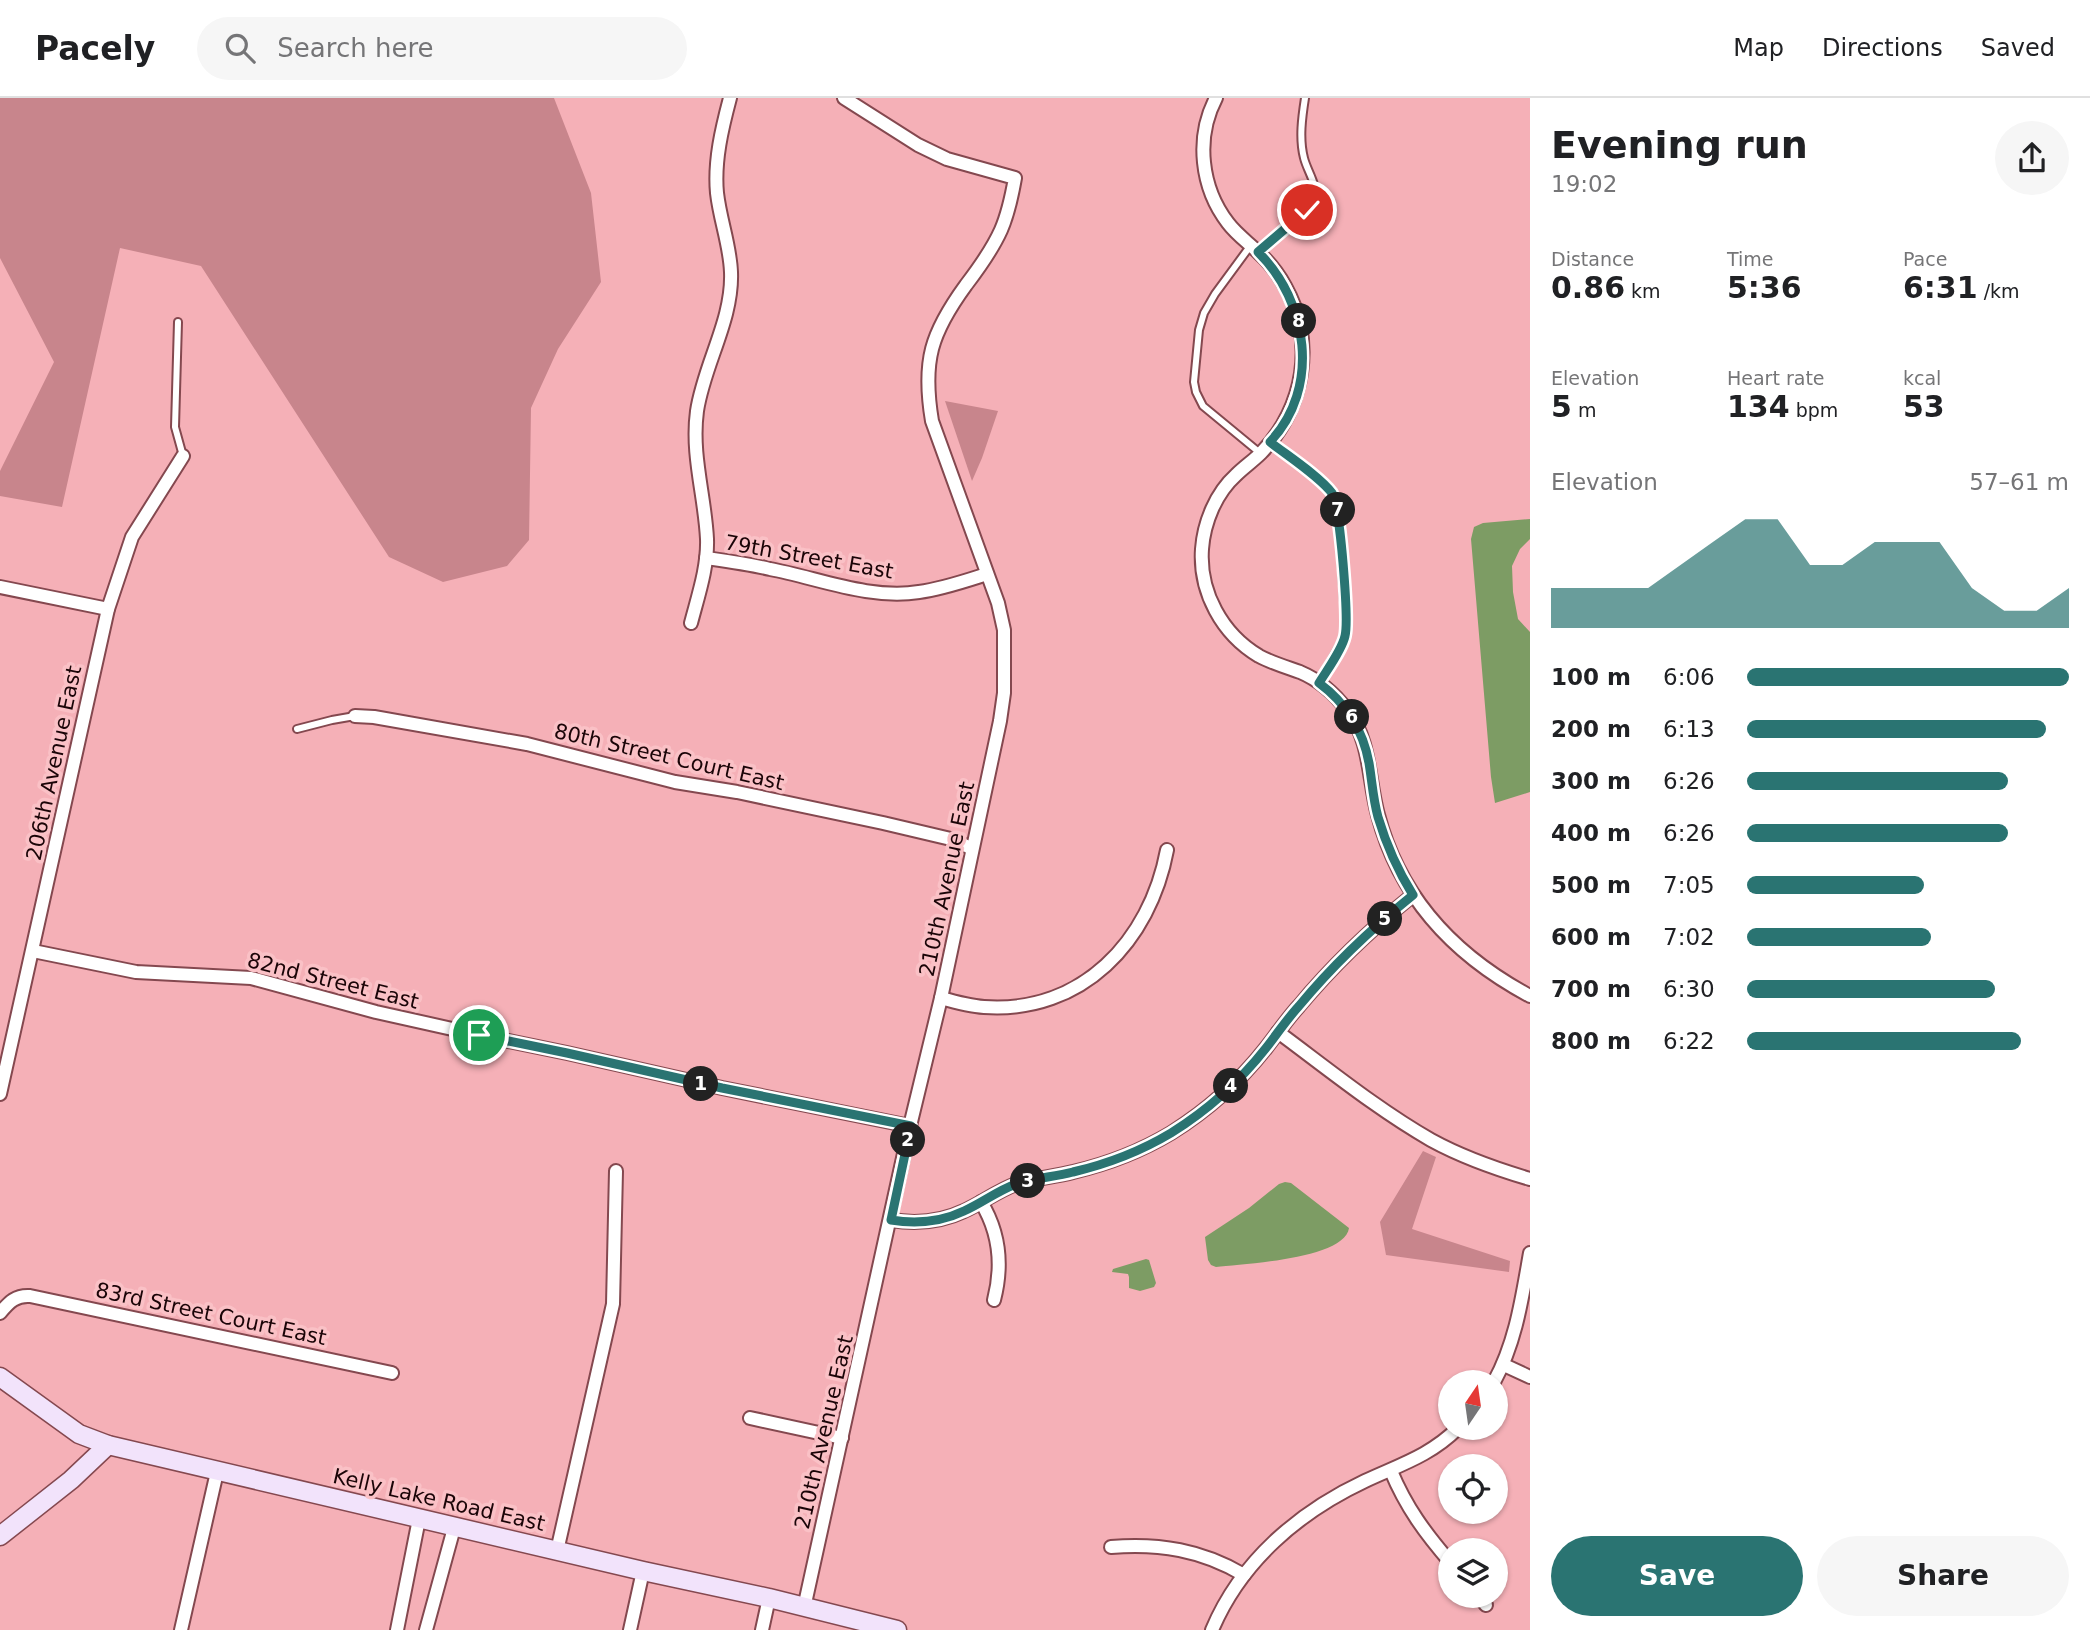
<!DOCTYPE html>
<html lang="en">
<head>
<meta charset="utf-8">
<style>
  :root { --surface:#fff; --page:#f6f6f6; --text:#202124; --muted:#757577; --line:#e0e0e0; --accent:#2a7472 }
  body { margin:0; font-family:"DejaVu Sans",sans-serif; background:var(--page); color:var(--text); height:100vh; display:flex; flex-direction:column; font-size:26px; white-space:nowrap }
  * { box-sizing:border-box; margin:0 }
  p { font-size:23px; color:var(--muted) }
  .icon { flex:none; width:38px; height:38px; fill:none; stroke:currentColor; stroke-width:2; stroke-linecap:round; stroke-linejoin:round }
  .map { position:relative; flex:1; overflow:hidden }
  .sheet { display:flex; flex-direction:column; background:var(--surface); width:560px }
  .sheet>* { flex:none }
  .needle { width:46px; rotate:13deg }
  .controls { position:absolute; left:1438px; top:1272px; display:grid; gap:14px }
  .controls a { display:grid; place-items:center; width:70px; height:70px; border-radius:50%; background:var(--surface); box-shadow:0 2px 5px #0004; font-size:35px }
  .pin { position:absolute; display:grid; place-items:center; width:60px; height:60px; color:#fff; margin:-30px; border:4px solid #fff; border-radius:50%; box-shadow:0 2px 7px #0007 }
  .km { position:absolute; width:35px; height:35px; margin:-18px; border-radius:50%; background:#222; color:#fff; font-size:19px; line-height:35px; text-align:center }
  .round { display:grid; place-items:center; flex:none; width:74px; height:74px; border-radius:37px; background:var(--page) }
  .summary { display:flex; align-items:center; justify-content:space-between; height:119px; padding:0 21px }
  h1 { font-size:38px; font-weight:700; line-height:52px }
  .stats { display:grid; grid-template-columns:repeat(3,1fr); gap:10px; height:119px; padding:7px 21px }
  .stats div { display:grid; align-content:center }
  .stats b { font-size:30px; font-weight:700 }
  .stats small { font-size:19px; font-weight:400 }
  .stats p { font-size:19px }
  .chart { height:196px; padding:14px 21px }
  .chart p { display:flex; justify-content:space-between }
  .chart svg { width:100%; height:126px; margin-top:7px; fill:var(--accent); opacity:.7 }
  .cta { display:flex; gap:14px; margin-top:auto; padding:14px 21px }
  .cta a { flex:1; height:80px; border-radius:42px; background:var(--accent); color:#fff; font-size:28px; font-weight:700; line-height:80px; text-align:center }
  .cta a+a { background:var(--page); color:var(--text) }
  ul { padding:0 21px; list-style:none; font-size:23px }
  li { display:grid; grid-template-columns:112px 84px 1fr; align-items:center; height:52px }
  li i { height:18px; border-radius:9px; background:var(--accent) }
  header { display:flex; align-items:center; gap:42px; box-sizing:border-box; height:98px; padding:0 35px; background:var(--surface); border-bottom:2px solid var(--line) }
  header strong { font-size:33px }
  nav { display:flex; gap:38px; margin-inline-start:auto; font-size:24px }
  .search { width:490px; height:63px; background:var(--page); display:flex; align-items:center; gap:18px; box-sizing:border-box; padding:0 24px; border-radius:38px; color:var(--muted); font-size:26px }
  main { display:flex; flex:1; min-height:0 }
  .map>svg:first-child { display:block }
  .green { fill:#c8858c }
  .water { fill:#7d9c64 }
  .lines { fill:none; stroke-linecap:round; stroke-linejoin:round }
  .lane-casing { stroke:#84484f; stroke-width:10 }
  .street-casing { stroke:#84484f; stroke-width:16 }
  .secondary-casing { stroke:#84484f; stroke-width:21 }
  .lane { stroke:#fff; stroke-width:6 }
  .street { stroke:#fff; stroke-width:12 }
  .secondary { stroke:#f2e3fb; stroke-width:18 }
  .route-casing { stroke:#fff; stroke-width:14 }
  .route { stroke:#2a7472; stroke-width:9 }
  .labels { text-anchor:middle; stroke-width:7; stroke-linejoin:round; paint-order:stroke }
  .street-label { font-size:21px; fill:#1a0407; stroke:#fac1c6 }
</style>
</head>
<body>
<header>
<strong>Pacely</strong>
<div class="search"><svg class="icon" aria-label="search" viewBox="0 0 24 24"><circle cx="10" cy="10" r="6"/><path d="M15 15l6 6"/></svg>Search here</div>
<nav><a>Map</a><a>Directions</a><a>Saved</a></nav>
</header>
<main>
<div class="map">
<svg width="1530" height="1532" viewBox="0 0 1530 1532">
  <rect width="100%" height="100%" fill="#f5b0b7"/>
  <g class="green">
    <path d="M0,0H554L591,95L601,184L558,251L531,310L529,442L507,468L443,484L389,459L201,168L120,150L62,409L0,398V373L54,264L0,160Z"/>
    <path d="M945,303L998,313L982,360L972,383Z"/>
    <path d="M1423,1053L1436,1059L1412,1131L1510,1163L1509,1174L1386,1157L1380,1124Z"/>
  </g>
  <g class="water">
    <path d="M1530,421V441L1520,451L1512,468L1513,494L1518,521L1530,534V694L1495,705L1491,679L1471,441L1474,429L1483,425Z"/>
    <path d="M1285,1084L1291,1085L1349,1130C1345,1161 1243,1166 1216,1169L1211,1167L1208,1162L1205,1139L1249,1110L1279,1086Z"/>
    <path d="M1146,1161L1149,1162L1156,1185L1154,1189L1140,1193L1129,1190V1179L1128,1176L1112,1174L1113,1171Z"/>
  </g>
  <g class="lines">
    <defs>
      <g id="lane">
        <path d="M1251,147L1215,196L1204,215L1199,232L1194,284L1196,294L1203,308L1260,355"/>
        <path d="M1258,154C1271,143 1309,116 1314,102C1319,88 1307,73 1304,60C1299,41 1302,19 1305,0"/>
        <path d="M178,224L175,329L183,358"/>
        <path d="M1271,345L1324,386L1334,396L1338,408L1346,536L1319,585"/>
        <path d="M297,631L332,622L355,618"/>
      </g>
      <g id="street">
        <path d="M1216,0C1195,40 1201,90 1228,125C1237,137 1249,145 1260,156C1280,174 1294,201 1300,227C1309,274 1294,321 1261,355C1253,363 1244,369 1236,377C1216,395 1204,424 1202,451C1199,494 1222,536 1259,558C1272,565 1286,569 1300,574C1319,582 1335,596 1347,612C1371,642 1368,681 1378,717C1400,801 1455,858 1530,898"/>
        <path d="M706,460C727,463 749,466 770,471C818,480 870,502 919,494C942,491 965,483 987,476"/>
        <path d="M0,489L108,511"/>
        <path d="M691,525C698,498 708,469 707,441C705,398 691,357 697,313C704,266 733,222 731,174C730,147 720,122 717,95C714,63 722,30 730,0"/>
        <path d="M355,618L374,619L527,646L675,684L737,694L883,725L955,742L972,751"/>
        <path d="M33,853L136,874L251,880L376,914L479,937L567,955L722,990L910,1028"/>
        <path d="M941,900C955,904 969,908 984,909C1082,916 1150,843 1167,752"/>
        <path d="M1278,934C1328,971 1377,1011 1431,1042C1462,1059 1496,1071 1530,1081"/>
        <path d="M0,996L108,511L132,439L183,358"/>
        <path d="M981,1104C1000,1135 1003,1167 994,1202"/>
        <path d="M891,1122C916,1126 941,1124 964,1113C982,1105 997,1093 1016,1086C1034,1080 1054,1079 1073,1074C1107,1066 1141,1053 1171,1035C1208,1012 1240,983 1266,950C1277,936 1287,921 1299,908C1333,867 1371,831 1413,797"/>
        <path d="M0,1215C9,1204 16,1197 30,1198L392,1275"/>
        <path d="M1504,1267L1530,1279"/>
        <path d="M1494,1284C1516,1244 1522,1200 1530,1155"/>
        <path d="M750,1320L842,1340"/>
        <path d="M1391,1373C1406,1409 1425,1435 1451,1465"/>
        <path d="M1111,1449C1159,1445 1202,1452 1244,1477"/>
        <path d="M557,1453L613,1206L616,1073"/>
        <path d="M1479,1498L1486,1507"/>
        <path d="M804,1510L910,1028L941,900L1000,623L1004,595V532L998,505L932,323C922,263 931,235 966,187C979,170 992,152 1001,132C1008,116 1012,97 1015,80L947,61L918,47L844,0"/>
        <path d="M181,1532L217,1374"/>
        <path d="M397,1532L419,1421"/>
        <path d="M426,1532L454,1430"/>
        <path d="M630,1532L643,1473"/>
        <path d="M762,1532L769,1500"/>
        <path d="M1212,1532C1241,1463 1299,1414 1365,1383C1399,1367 1430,1358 1458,1330"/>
      </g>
      <g id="secondary">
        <path d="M0,1279L79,1336L108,1347L643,1473L769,1500L897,1532"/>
        <path d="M0,1438L71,1382L108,1347"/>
      </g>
    </defs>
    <use href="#lane" class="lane-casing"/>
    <use href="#street" class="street-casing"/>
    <use href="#secondary" class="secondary-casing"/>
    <use href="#lane" class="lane"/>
    <use href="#street" class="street"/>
    <use href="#secondary" class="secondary"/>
  </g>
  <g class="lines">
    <defs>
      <path id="route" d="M479,937L567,955L722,990L911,1028L891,1122C916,1126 941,1124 964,1113C982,1105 997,1093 1016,1086C1034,1080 1054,1079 1073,1074C1107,1066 1141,1053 1171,1035C1208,1012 1240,983 1266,950C1277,936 1287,921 1299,908C1333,867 1371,831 1413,797C1398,773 1386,746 1378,719C1373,701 1372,683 1369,665C1363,632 1346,605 1319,585C1327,572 1342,552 1345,538C1349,522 1340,406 1332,395C1319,378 1288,358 1270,344C1321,290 1308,203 1258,154L1307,112"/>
    </defs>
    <use href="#route" class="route-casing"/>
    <use href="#route" class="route"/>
  </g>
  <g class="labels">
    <g class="street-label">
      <text transform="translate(809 459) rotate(10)" y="7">79th Street East</text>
      <text transform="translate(669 659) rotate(13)" y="7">80th Street Court East</text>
      <text transform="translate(54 665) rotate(-78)" y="7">206th Avenue East</text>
      <text transform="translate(947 781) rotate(-78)" y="7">210th Avenue East</text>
      <text transform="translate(333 883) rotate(14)" y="7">82nd Street East</text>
      <text transform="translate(211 1216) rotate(12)" y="7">83rd Street Court East</text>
      <text transform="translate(824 1334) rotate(-77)" y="7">210th Avenue East</text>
      <text transform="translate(439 1402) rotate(13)" y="7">Kelly Lake Road East</text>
    </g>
  </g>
</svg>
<div class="controls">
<a><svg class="needle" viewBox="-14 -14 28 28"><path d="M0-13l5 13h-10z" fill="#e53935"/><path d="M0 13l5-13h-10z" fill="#757577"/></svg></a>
<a><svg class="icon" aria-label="locate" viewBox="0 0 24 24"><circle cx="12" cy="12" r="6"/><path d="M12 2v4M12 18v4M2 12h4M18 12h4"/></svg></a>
<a><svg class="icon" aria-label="layers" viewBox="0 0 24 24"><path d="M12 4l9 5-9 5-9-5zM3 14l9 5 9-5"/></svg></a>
</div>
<div class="pin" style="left:479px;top:937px;background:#1e9e55"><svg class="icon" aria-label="arrive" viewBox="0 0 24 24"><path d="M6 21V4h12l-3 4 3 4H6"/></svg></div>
<div class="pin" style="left:1307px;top:112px;background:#d93025"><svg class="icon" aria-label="check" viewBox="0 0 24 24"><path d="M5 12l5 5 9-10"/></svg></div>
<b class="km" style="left:701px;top:986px">1</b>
<b class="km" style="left:908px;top:1042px">2</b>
<b class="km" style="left:1028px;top:1083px">3</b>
<b class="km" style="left:1231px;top:988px">4</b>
<b class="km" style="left:1385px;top:821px">5</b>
<b class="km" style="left:1352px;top:619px">6</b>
<b class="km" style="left:1338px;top:412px">7</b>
<b class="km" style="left:1299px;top:223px">8</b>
</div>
<section class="sheet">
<div class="summary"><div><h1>Evening run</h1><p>19:02</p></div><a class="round"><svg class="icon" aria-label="share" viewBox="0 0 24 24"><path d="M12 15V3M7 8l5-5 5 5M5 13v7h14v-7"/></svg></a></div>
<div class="stats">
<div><p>Distance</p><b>0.86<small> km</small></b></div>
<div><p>Time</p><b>5:36</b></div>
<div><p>Pace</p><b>6:31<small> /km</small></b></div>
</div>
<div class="stats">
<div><p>Elevation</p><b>5<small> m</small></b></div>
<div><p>Heart rate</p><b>134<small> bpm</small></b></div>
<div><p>kcal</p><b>53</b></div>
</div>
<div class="chart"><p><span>Elevation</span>57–61 m</p>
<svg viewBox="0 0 160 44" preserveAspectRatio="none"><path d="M0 44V30L10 30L20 30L30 30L40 22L50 14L60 6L70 6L80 22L90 22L100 14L110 14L120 14L130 30L140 38L150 38L160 30V44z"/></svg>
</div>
<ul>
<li><b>100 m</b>6:06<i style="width:100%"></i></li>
<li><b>200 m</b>6:13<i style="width:93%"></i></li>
<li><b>300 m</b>6:26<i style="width:81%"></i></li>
<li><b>400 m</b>6:26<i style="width:81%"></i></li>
<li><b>500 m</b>7:05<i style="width:55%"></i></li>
<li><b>600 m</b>7:02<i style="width:57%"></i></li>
<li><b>700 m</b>6:30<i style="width:77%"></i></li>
<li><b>800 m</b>6:22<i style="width:85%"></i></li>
</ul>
<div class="cta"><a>Save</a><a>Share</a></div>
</section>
</main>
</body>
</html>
